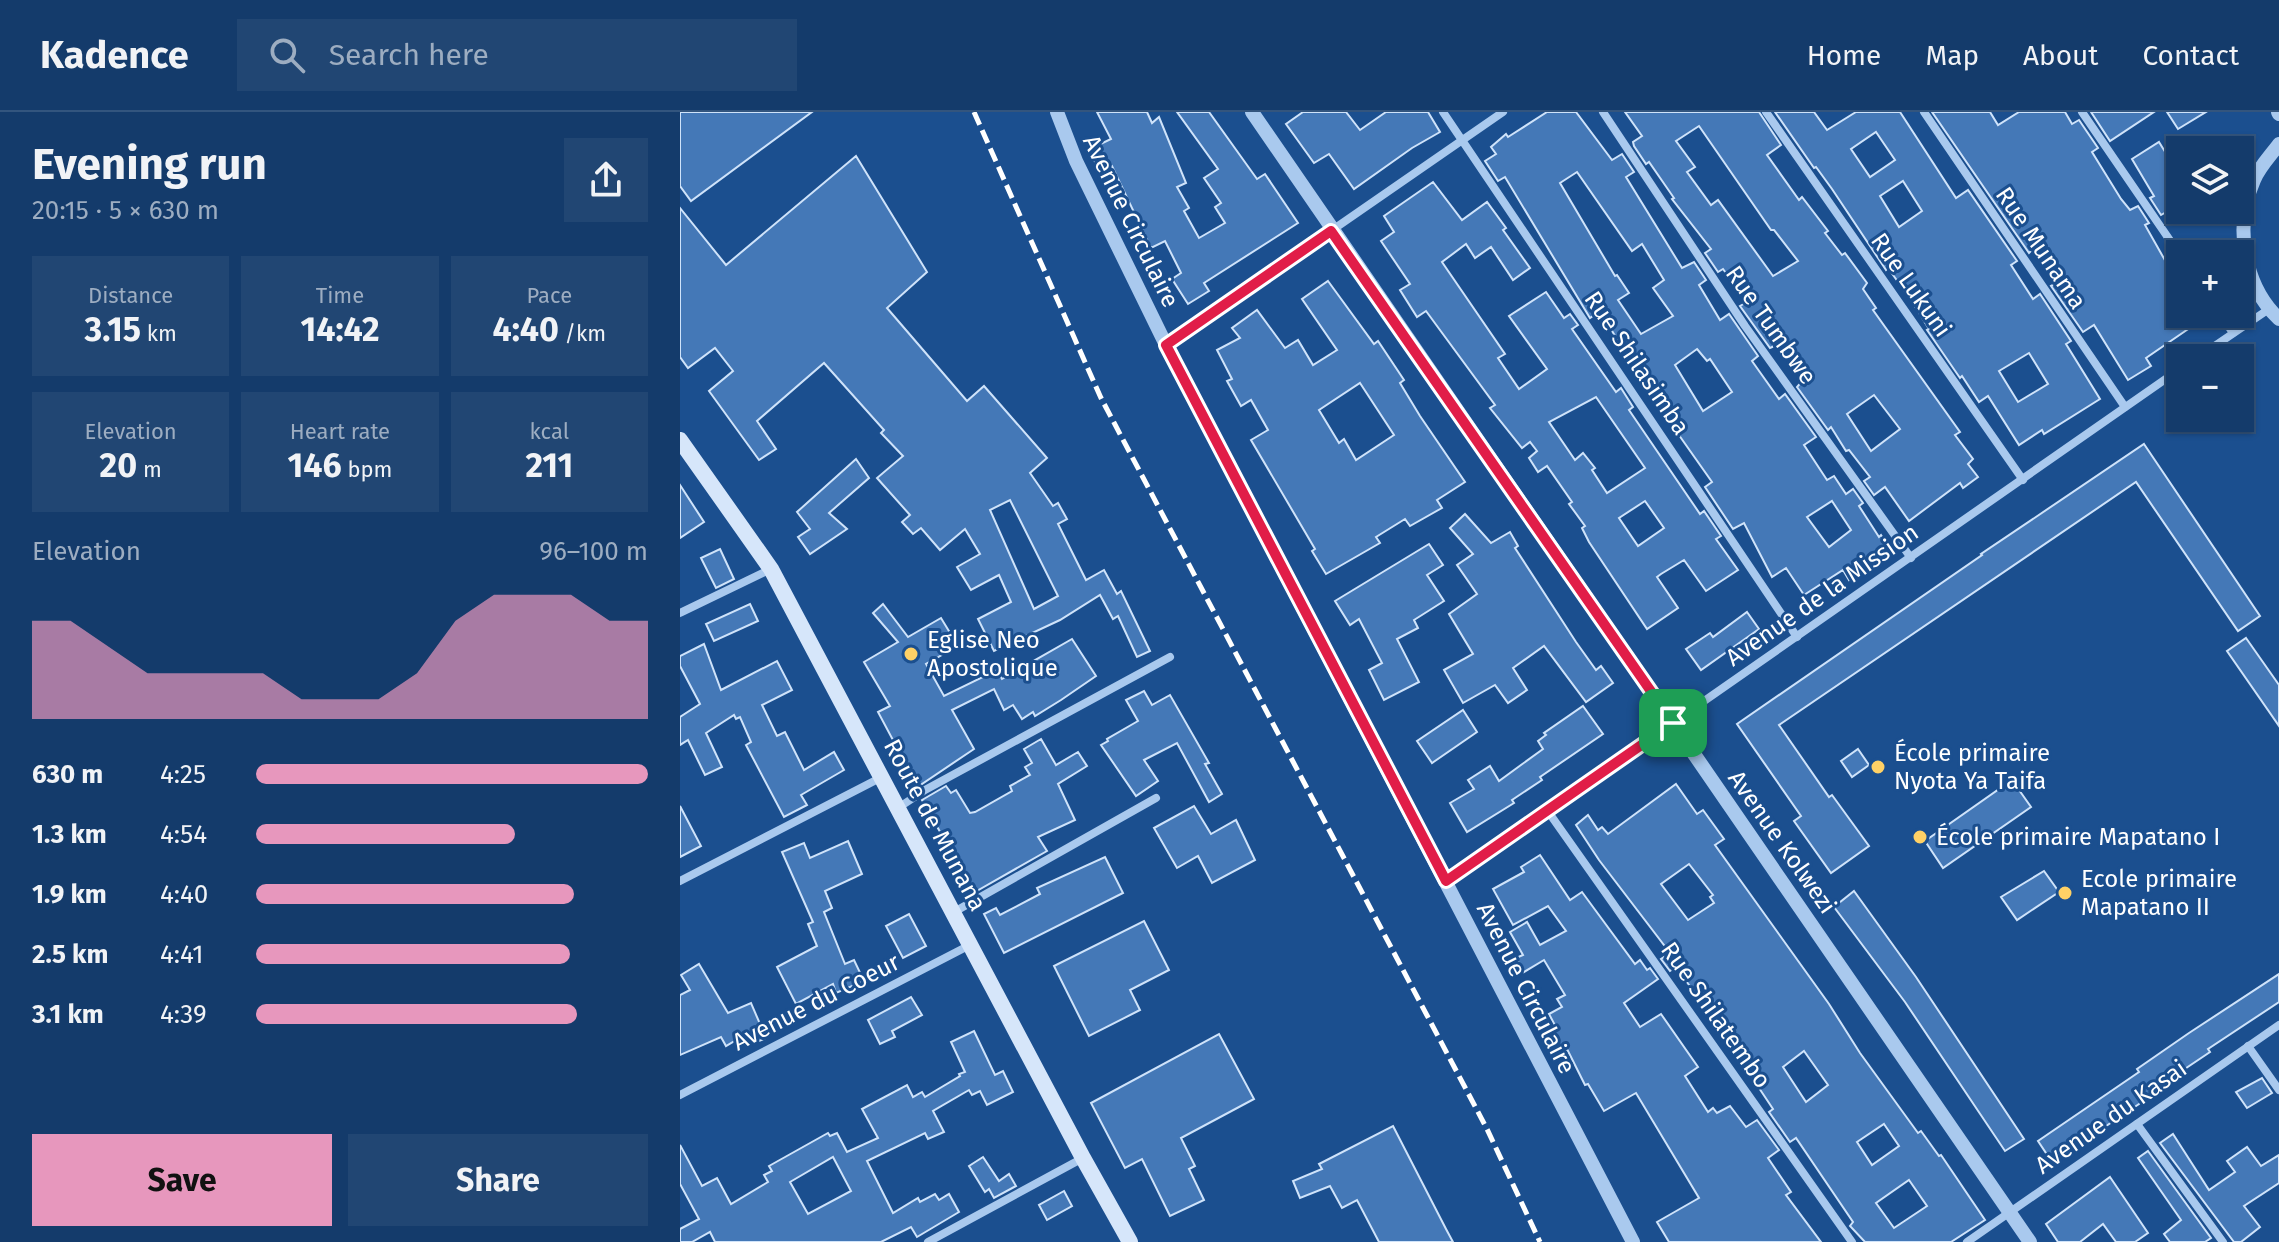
<!DOCTYPE html>
<html lang="en">
<head>
<meta charset="utf-8">
<style>
  :root { --surface:#143b6b; --page:#214673; --text:#f1f3f6; --muted:#9dadc1; --line:#33557e; --accent:#e797bd }
  body { margin:0; font-family:"Fira Sans",sans-serif; background:var(--page); color:var(--text); height:100vh; display:flex; flex-direction:column; font-size:30px; white-space:nowrap }
  * { box-sizing:border-box; margin:0 }
  p { font-size:26px; color:var(--muted) }
  .icon { flex:none; width:44px; height:44px; fill:none; stroke:currentColor; stroke-width:2; stroke-linecap:round; stroke-linejoin:round }
  .map { position:relative; flex:1; overflow:hidden }
  .details { display:flex; flex-direction:column; background:var(--surface); width:680px }
  .details>* { flex:none }
  .controls { position:absolute; left:1486px; top:24px; display:grid; gap:16px }
  .controls a { display:grid; place-items:center; width:88px; height:88px; border-radius:0px; background:var(--surface); box-shadow:0 2px 6px #0004,0 0 0 2px var(--line); font-size:40px }
  .pin { position:absolute; display:grid; place-items:center; width:68px; height:68px; color:#fff; margin:-34px; border-radius:16px; box-shadow:0 4px 12px #0006 }
  .round { display:grid; place-items:center; flex:none; width:84px; height:84px; border-radius:0px; background:var(--page) }
  .overview { display:flex; align-items:center; justify-content:space-between; height:136px; padding:0 32px }
  h1 { font-size:44px; font-weight:700; line-height:60px }
  .stats { display:grid; grid-template-columns:repeat(3,1fr); gap:12px; height:136px; padding:8px 32px }
  .stats div { display:grid; align-content:center; border-radius:0px; background:var(--page); text-align:center }
  .stats b { font-size:34px; font-weight:700 }
  .stats small { font-size:22px; font-weight:400 }
  .stats p { font-size:22px }
  .chart { height:224px; padding:16px 32px }
  .chart p { display:flex; justify-content:space-between }
  .chart svg { width:100%; height:144px; margin-top:8px; fill:var(--accent); opacity:.7 }
  .cta { display:flex; gap:16px; margin-top:auto; padding:16px 32px }
  .cta a { flex:1; height:92px; border-radius:0px; background:var(--accent); color:#111; font-size:32px; font-weight:700; line-height:92px; text-align:center }
  .cta a+a { background:var(--page); color:var(--text) }
  ul { padding:0 32px; list-style:none; font-size:26px }
  li { display:grid; grid-template-columns:128px 96px 1fr; align-items:center; height:60px }
  li i { height:20px; border-radius:10px; background:var(--accent) }
  header { display:flex; align-items:center; gap:48px; box-sizing:border-box; height:112px; padding:0 40px; background:var(--surface); border-bottom:2px solid var(--line) }
  header strong { font-size:38px }
  nav { display:flex; gap:44px; margin-inline-start:auto; font-size:28px }
  .search { width:560px; height:72px; background:var(--page); display:flex; align-items:center; gap:20px; box-sizing:border-box; padding:0 28px; border-radius:0px; color:var(--muted); font-size:30px }
  main { display:flex; flex:1; min-height:0 }
  .map>svg:first-child { display:block }
  .building { fill:#4478b7; stroke:#cfe3fa; stroke-width:2; fill-rule:evenodd }
  .lines { fill:none; stroke-linecap:round; stroke-linejoin:round }
  .minor { stroke:#a9c9ee; stroke-width:8 }
  .tertiary { stroke:#a9c9ee; stroke-width:14 }
  .secondary { stroke:#d6e6fa; stroke-width:16 }
  .rail { stroke:#fff; stroke-width:5; stroke-dasharray:14 6; stroke-linecap:butt }
  .route-casing { stroke:#fff; stroke-width:16 }
  .route { stroke:#e11d48; stroke-width:10 }
  .poi-dot { fill:#ffd166; stroke:#1b4f8f; stroke-width:3 }
  .labels { text-anchor:middle; stroke-width:6; stroke-linejoin:round; paint-order:stroke }
  .street-label { font-size:24px; fill:#fff; stroke:#1b4f8f }
  .poi-label { font-size:24px; fill:#fff; stroke:#1b4f8f; text-anchor:start }
</style>
</head>
<body>
<header>
<strong>Kadence</strong>
<div class="search"><svg class="icon" aria-label="search" viewBox="0 0 24 24"><circle cx="10" cy="10" r="6"/><path d="M15 15l6 6"/></svg>Search here</div>
<nav><a>Home</a><a>Map</a><a>About</a><a>Contact</a></nav>
</header>
<main>
<section class="details">
<div class="overview"><div><h1>Evening run</h1><p>20:15 · 5 × 630 m</p></div><a class="round"><svg class="icon" aria-label="share" viewBox="0 0 24 24"><path d="M12 15V3M7 8l5-5 5 5M5 13v7h14v-7"/></svg></a></div>
<div class="stats">
<div><p>Distance</p><b>3.15<small> km</small></b></div>
<div><p>Time</p><b>14:42</b></div>
<div><p>Pace</p><b>4:40<small> /km</small></b></div>
</div>
<div class="stats">
<div><p>Elevation</p><b>20<small> m</small></b></div>
<div><p>Heart rate</p><b>146<small> bpm</small></b></div>
<div><p>kcal</p><b>211</b></div>
</div>
<div class="chart"><p><span>Elevation</span>96–100 m</p>
<svg viewBox="0 0 160 44" preserveAspectRatio="none"><path d="M0 44V14L10 14L20 22L30 30L40 30L50 30L60 30L70 38L80 38L90 38L100 30L110 14L120 6L130 6L140 6L150 14L160 14V44z"/></svg>
</div>
<ul>
<li><b>630 m</b>4:25<i style="width:100%"></i></li>
<li><b>1.3 km</b>4:54<i style="width:66%"></i></li>
<li><b>1.9 km</b>4:40<i style="width:81%"></i></li>
<li><b>2.5 km</b>4:41<i style="width:80%"></i></li>
<li><b>3.1 km</b>4:39<i style="width:82%"></i></li>
</ul>
<div class="cta"><a>Save</a><a>Share</a></div>
</section>
<div class="map">
<svg width="1599" height="1130" viewBox="0 0 1599 1130">
  <rect width="100%" height="100%" fill="#1b4f8f"/>
  <g class="building">
    <path d="M0,0H132L11,89L0,74Z"/>
    <path d="M417,0H467L472,11L479,5L506,71L497,75L509,96L504,99L519,126L545,111L535,95L541,91L524,66L538,57L497,0H529L577,67L585,62L618,111L524,171L529,179L508,192L492,167L501,161L485,129L471,136L432,54L420,60L414,48L410,37L431,27Z"/>
    <path d="M623,0H666L680,18L706,0H748L760,20L732,36L674,77L649,42L634,51L606,12Z"/>
    <path d="M867,0H896L932,48L942,42L954,60L946,65L1002,156L1014,150L1026,168L1019,173L1040,208L1049,202L1078,244L1072,249L1099,287L1105,282L1136,325L1124,333L1147,368L1154,364L1166,382L1173,377L1183,391L1179,394L1199,425L1201,423L1212,440L1169,468L1163,458L1124,483L1106,456L1092,465L1064,411L1053,417L1025,375L1032,370L970,282L920,199L910,206L825,65L818,69L805,49L816,42L811,35L826,22L828,25ZM897,60L952,139L962,132L984,168L973,176L993,204L961,222L938,188L949,181L937,163L935,164L880,71ZM1017,237L1027,249L1030,247L1052,280L1023,299L995,253ZM1152,389L1171,418L1149,435L1127,405Z"/>
    <path d="M945,0H1079L1101,33L1087,43L1119,88L1122,85L1148,119L1145,121L1162,143L1165,141L1187,171L1183,177L1196,196L1193,198L1280,320L1275,323L1293,347L1288,352L1298,365L1283,376L1280,371L1229,409L1205,375L1194,383L1184,369L1190,365L1169,338L1166,339L1151,315L1148,318L1117,275L1124,267L1099,232L1090,236L1060,194L1067,190L1043,157L1038,160L1025,141L1031,137L992,87L994,86L969,50L966,52L954,34L953,30L962,24ZM1019,14L1091,118H1094L1118,149L1093,164L1038,88L1031,93L1007,60L1015,55L996,29ZM1194,283L1220,317L1191,339L1167,302Z"/>
    <path d="M1095,0H1134L1147,18L1176,0H1220L1276,86L1288,78L1337,149L1331,153L1353,187L1360,182L1391,229L1386,232L1420,287L1364,322L1362,318L1339,333L1308,284L1299,290L1282,264L1280,266L1247,218L1249,217L1231,188L1208,156L1206,158L1152,77L1136,55L1134,56ZM1196,20L1215,48L1190,65L1171,37ZM1223,69L1242,99L1219,115L1200,84ZM1349,241L1368,272L1338,290L1319,259Z"/>
    <path d="M1252,0H1310L1318,13L1339,0H1385L1392,12L1399,8L1418,36L1412,40L1441,87L1450,98L1458,94L1469,111L1465,113L1499,173L1492,178L1500,189V202H1530L1466,246L1471,254L1448,268L1414,213L1403,220L1371,174L1375,172L1353,137L1349,141Z"/>
    <path d="M1411,0H1474L1430,29Z"/>
    <path d="M1487,0H1526L1498,17Z"/>
    <path d="M1479,30L1500,64V92L1481,103L1470,86L1474,84L1452,47Z"/>
    <path d="M176,44L247,160L207,196L287,289L304,274L367,346L350,361L373,394L378,391L387,407L378,412L406,468L424,458L437,482L441,479L470,539L457,545L438,504L433,507L420,483L380,508L314,539L298,507L331,490L319,463L291,478L277,455L300,442L285,417L260,438L241,416L233,422L222,410L230,403L197,366L223,344L201,321L204,318L144,251L77,309L96,337L79,348L29,279L53,259L35,236L8,256L0,245V96L46,153ZM330,388L378,484L354,497L310,398Z"/>
    <path d="M753,70L782,108L807,90L826,116L823,118L850,156L833,168L811,135L795,146L786,132L762,150L825,242L818,246L839,277L867,257L829,204L866,180L884,206L890,202L898,213L892,217L936,280L941,276L953,295L949,298L1020,402L1024,399L1041,424L1036,427L1058,458L1026,479L1004,448L981,462L977,465L998,496L967,517L909,430L902,416L905,414L889,392L892,390L867,354L858,360L849,346L857,339L850,330L842,336L810,296L815,293L746,199L737,205L720,178L730,172L701,129L714,120L704,104ZM916,285L965,356L927,381L912,358L915,356L903,341L895,348L869,310ZM965,389L984,416L958,434L939,406Z"/>
    <path d="M648,169L694,232L698,229L724,268L720,271L740,304L785,370L757,388L762,396L730,414L725,407L696,425L700,431L646,462L632,439L635,437L571,328L588,318L571,288L561,294L547,269L552,267L537,238L560,226L552,216L577,198L605,236L618,228L633,253L657,238L622,187ZM680,271L714,323L676,348L664,327L659,331L639,298Z"/>
    <path d="M1464,332L1580,504L1558,519L1456,370L1099,613L1149,685L1152,683L1189,734L1151,761L1114,709L1121,704L1057,612L1302,443L1301,442Z"/>
    <path d="M176,347L189,366L149,401L167,417L130,442L118,425L130,417L117,400Z"/>
    <path d="M0,373L24,410L0,426Z"/>
    <path d="M785,402L811,431L830,420L838,434L835,436L896,530L916,558L921,554L933,571L906,590L864,534L833,556L847,578L828,591L815,573L783,591L764,558L793,542L769,502L797,482L777,453L793,442L770,416Z"/>
    <path d="M749,432L763,453L747,463L764,489L734,508L738,516L717,527L739,570L704,588L689,558L702,551L679,507L670,513L655,489Z"/>
    <path d="M40,437L54,467L36,476L21,446Z"/>
    <path d="M70,492L78,509L34,529L26,512Z"/>
    <path d="M203,492L228,525L261,506L278,534L246,552L264,584L317,558L322,567L392,527L416,564L381,588L355,604L353,600L342,607L333,593L324,598L314,577L272,598L294,637L233,678L224,662L230,660L198,600L210,594L184,550L218,530L193,501Z"/>
    <path d="M1067,500L1079,517L1021,558L1006,537L1030,521L1033,525Z"/>
    <path d="M1566,526L1599,573V614L1547,539Z"/>
    <path d="M24,532L41,578L97,549L112,578L82,593L97,624L105,620L124,658L154,640L164,658L121,683L127,693L104,705L66,633L71,630L60,605L56,607L54,603L26,621L42,655L25,663L8,628L0,633V605L20,592L0,554V544Z"/>
    <path d="M464,579L472,593L490,583L529,651L525,652L542,682L529,690L497,631L464,648L478,669L456,684L421,633L428,629L427,627L458,609L446,588Z"/>
    <path d="M903,594L923,622L860,665L862,668L832,688L834,691L787,720L770,691L794,677L788,668L810,654L819,669L863,637L858,629L866,623L864,621Z"/>
    <path d="M783,598L797,620L752,651L737,629Z"/>
    <path d="M361,627L376,653L398,640L407,654L378,672L395,708L358,725L367,739L288,784L270,752L276,748L242,688L266,674L271,681L276,678L290,701L295,700L332,679L330,674L350,663L345,655L352,651L344,637Z"/>
    <path d="M1178,637L1189,653L1172,665L1161,649Z"/>
    <path d="M1332,668L1351,695L1263,756L1245,729Z"/>
    <path d="M996,672L1017,702L1023,698L1044,727L1035,733L1149,892L1180,941L1238,1021L1241,1019L1259,1044L1261,1043L1305,1108L1271,1130H1185L1170,1114L1173,1110L1116,1026L1110,1030L1089,1000L1093,997L1065,955L1067,953L996,855L990,859L981,847L990,841L919,748L896,713L908,703L918,718L922,715L928,722ZM1009,752L1033,783L1030,785L1034,791L1008,808L981,772ZM1124,939L1148,973L1126,990L1103,955ZM1204,1012L1219,1034L1192,1053L1177,1030ZM1229,1068L1247,1094L1214,1116L1196,1091Z"/>
    <path d="M0,694L21,734L0,745Z"/>
    <path d="M514,694L531,722L556,708L575,748L532,771L518,744L497,756L474,716Z"/>
    <path d="M168,729L182,762L145,779L152,796L144,800L165,852L174,848L184,869L156,881L153,872L116,892L97,855L137,834L128,812L133,810L102,740L124,731L130,746Z"/>
    <path d="M860,743L890,788L902,780L955,852L960,848L967,858L970,856L978,867L944,891L960,915L981,902L1018,955L1005,964L1028,1000L1033,996L1037,1001L1050,994L1066,1015L1077,1008L1099,1038L1088,1046L1111,1080L1106,1083L1141,1130H989L977,1110L1019,1086L956,981L924,999L908,972L905,973L887,937L881,941L870,921L877,917L869,902L882,895L877,887L885,883L864,848L844,860L836,846L843,843L830,820L847,810L860,833L886,819L868,794L833,813L813,777L844,760L841,755Z"/>
    <path d="M425,745L443,781L324,841L304,802L316,796L320,803L360,782L357,776Z"/>
    <path d="M1364,759L1379,780L1337,808L1321,785Z"/>
    <path d="M1174,779L1236,865L1344,1027L1325,1039L1225,890L1154,795Z"/>
    <path d="M229,802L246,834L223,846L206,814Z"/>
    <path d="M464,809L489,858L450,878L460,898L409,924L374,854Z"/>
    <path d="M19,852L48,901L71,891L86,926L67,934L63,924L46,934L41,925L0,943V883L10,878L1,863Z"/>
    <path d="M1599,862V890L1528,937L1530,940L1460,987L1462,990L1372,1050L1358,1029L1459,960L1457,957L1509,921Z"/>
    <path d="M231,885L242,903L212,919L215,925L200,932L188,908Z"/>
    <path d="M294,919L315,963L323,959L333,980L307,993L300,979L292,983L289,978L253,999L264,1020L248,1027L245,1021L187,1049L213,1101L238,1086L240,1090L255,1082L259,1088L269,1082L279,1100L237,1125L231,1115L201,1130H35L30,1120L12,1130H0V1117L19,1107L0,1072V1033L22,1074L37,1066L51,1092L88,1070L84,1063L92,1059L89,1054L148,1021L150,1024L157,1021L167,1040L198,1026L182,997L227,973L233,985L242,980L245,985L280,964L279,962L285,960L271,930ZM153,1045L171,1079L128,1102L110,1070Z"/>
    <path d="M539,922L574,987L501,1026L515,1054L509,1057L524,1088L490,1104L462,1047L445,1056L411,991Z"/>
    <path d="M1582,966L1592,981L1567,996L1556,980Z"/>
    <path d="M713,1014L766,1117L773,1130H699L677,1088L662,1096L650,1074L620,1086L613,1069L642,1057L639,1052Z"/>
    <path d="M1493,1022L1529,1078L1555,1060L1547,1049L1567,1035L1581,1054L1599,1043V1071L1564,1094L1580,1115L1561,1130H1554L1480,1031Z"/>
    <path d="M1468,1039L1531,1126L1525,1130H1490L1484,1122L1501,1108L1458,1046Z"/>
    <path d="M303,1045L319,1069L329,1062L336,1074L314,1086L309,1077L305,1080L289,1054Z"/>
    <path d="M1430,1065L1468,1121L1455,1130H1436L1423,1112L1400,1130H1378L1366,1112Z"/>
    <path d="M384,1079L392,1094L367,1108L359,1093Z"/>
  </g>
  <g class="lines">
    <g class="minor">
      <path d="M763,0L1117,525"/>
      <path d="M923,0L1065,214L1231,446"/>
      <path d="M1086,0L1343,368"/>
      <path d="M1244,0L1445,295"/>
      <path d="M1402,0L1500,143"/>
      <path d="M1540,202L1553,221"/>
      <path d="M486,233L823,0"/>
      <path d="M1517,246L1589,197"/>
      <path d="M0,501L91,457"/>
      <path d="M218,696L245,678L490,545"/>
      <path d="M867,698L1172,1130"/>
      <path d="M0,769L202,665"/>
      <path d="M766,769L1500,257"/>
      <path d="M274,800L476,686"/>
      <path d="M1568,934L1599,978"/>
      <path d="M0,983L290,833"/>
      <path d="M1457,1012L1543,1130"/>
      <path d="M248,1130L403,1046"/>
      <path d="M1287,1130L1599,913"/>
    </g>
    <g class="tertiary">
      <path d="M377,0L396,49L486,233L953,1130"/>
      <path d="M572,0L1350,1130"/>
      <path d="M1598,0L1599,2"/>
      <path d="M1599,32C1591,43 1579,55 1574,68C1554,113 1563,173 1599,207"/>
    </g>
    <path class="secondary" d="M0,328L91,457L403,1046L450,1130"/>
    <path class="rail" d="M294,0L421,286L807,1017L860,1130"/>
  </g>
  <g class="lines">
    <defs>
      <path id="route" d="M651,119L993,611L766,769L486,233Z"/>
    </defs>
    <use href="#route" class="route-casing"/>
    <use href="#route" class="route"/>
  </g>
  <g class="poi-dot">
    <circle cx="231" cy="542" r="8"/>
    <circle cx="1198" cy="655" r="8"/>
    <circle cx="1240" cy="725" r="8"/>
    <circle cx="1385" cy="781" r="8"/>
  </g>
  <g class="labels">
    <g class="street-label">
      <text transform="translate(451 109) rotate(64)" y="8">Avenue Circulaire</text>
      <text transform="translate(1361 136) rotate(56)" y="8">Rue Munama</text>
      <text transform="translate(1231 173) rotate(55)" y="8">Rue Lukuni</text>
      <text transform="translate(1091 213) rotate(55)" y="8">Rue Tumbwe</text>
      <text transform="translate(957 251) rotate(56)" y="8">Rue Shilasimba</text>
      <text transform="translate(1142 483) rotate(-35)" y="8">Avenue de la Mission</text>
      <text transform="translate(255 713) rotate(62)" y="8">Route de Munana</text>
      <text transform="translate(1102 730) rotate(55)" y="8">Avenue Kolwezi</text>
      <text transform="translate(846 876) rotate(63)" y="8">Avenue Circulaire</text>
      <text transform="translate(136 890) rotate(-27)" y="8">Avenue du Coeur</text>
      <text transform="translate(1036 903) rotate(55)" y="8">Rue Shilatembo</text>
      <text transform="translate(1431 1005) rotate(-35)" y="8">Avenue du Kasai</text>
    </g>
    <g class="poi-label">
      <text x="247" y="536">Eglise Neo<tspan x="247" dy="28">Apostolique</tspan></text>
      <text x="1214" y="649">École primaire<tspan x="1214" dy="28">Nyota Ya Taifa</tspan></text>
      <text x="1256" y="733">École primaire Mapatano I</text>
      <text x="1401" y="775">Ecole primaire<tspan x="1401" dy="28">Mapatano II</tspan></text>
    </g>
  </g>
</svg>
<div class="controls">
<a><svg class="icon" aria-label="layers" viewBox="0 0 24 24"><path d="M12 4l9 5-9 5-9-5zM3 14l9 5 9-5"/></svg></a>
<a>+</a>
<a>−</a>
</div>
<div class="pin" style="left:993px;top:611px;background:#1e9e55"><svg class="icon" aria-label="arrive" viewBox="0 0 24 24"><path d="M6 21V4h12l-3 4 3 4H6"/></svg></div>
</div>
</main>
</body>
</html>
